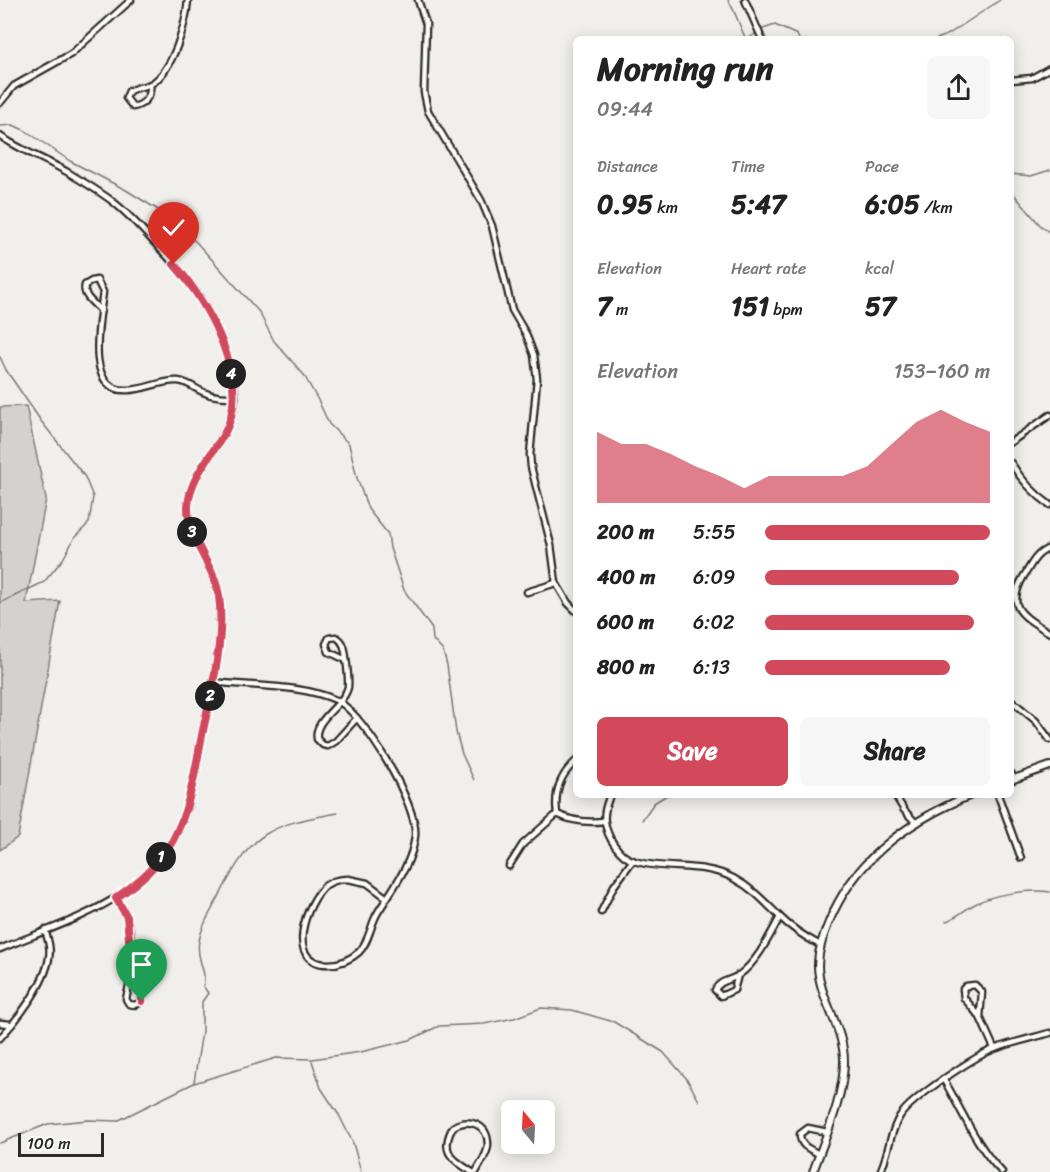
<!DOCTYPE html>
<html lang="en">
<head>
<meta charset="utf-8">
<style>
  :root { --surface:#fff; --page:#f6f6f6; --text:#222; --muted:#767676; --accent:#d1495b }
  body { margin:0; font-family:Sriracha,sans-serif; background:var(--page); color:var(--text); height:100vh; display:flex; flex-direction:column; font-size:22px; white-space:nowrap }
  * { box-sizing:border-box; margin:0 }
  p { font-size:20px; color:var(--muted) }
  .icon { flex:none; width:33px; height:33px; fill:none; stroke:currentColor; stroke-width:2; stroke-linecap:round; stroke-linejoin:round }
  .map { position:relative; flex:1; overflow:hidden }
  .drawer { position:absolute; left:573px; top:36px; width:441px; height:762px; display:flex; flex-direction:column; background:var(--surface); border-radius:9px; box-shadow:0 3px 15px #0003 }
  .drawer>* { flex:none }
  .needle { width:39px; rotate:342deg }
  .controls { position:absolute; left:501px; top:1100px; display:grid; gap:12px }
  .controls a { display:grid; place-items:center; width:54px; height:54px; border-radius:9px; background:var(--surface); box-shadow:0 3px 15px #0003; font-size:30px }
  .scale { position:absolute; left:18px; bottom:15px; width:86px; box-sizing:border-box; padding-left:6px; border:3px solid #2b2b2b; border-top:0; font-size:16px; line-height:21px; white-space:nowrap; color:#2b2b2b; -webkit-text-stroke:4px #fdfcf7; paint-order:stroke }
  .pin { position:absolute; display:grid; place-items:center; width:51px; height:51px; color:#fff; margin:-62px -26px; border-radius:50% 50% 50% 0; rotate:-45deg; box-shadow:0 0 6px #0007 }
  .pin .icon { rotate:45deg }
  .km { position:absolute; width:30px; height:30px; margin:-15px; border-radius:50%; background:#222; color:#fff; font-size:16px; line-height:30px; text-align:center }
  .round { display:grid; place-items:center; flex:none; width:63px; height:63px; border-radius:9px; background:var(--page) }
  .summary { display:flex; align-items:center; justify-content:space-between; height:102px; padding:0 24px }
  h1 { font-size:33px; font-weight:700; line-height:45px }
  .metrics { display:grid; grid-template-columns:repeat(3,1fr); gap:9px; height:102px; padding:6px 24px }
  .metrics div { display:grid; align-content:center }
  .metrics b { font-size:26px; font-weight:700 }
  .metrics small { font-size:16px; font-weight:400 }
  .metrics p { font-size:16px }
  .chart { height:168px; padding:12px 24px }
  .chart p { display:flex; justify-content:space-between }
  .chart svg { width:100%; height:108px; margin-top:6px; fill:var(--accent); opacity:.7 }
  .primary-button { display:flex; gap:12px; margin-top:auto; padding:12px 24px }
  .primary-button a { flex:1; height:69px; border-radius:9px; background:var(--accent); color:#fff; font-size:24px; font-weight:700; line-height:69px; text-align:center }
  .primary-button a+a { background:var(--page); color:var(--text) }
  ul { padding:0 24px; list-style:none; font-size:20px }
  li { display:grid; grid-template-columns:96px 72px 1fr; align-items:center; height:45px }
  li i { height:15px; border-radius:8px; background:var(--accent) }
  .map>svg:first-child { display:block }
  .green { fill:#d3d2cf; stroke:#7f7e7d; stroke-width:1.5 }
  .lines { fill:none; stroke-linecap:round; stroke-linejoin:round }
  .stream { stroke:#777775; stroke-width:1.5 }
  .street-casing { stroke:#2b2b2b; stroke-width:9 }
  .secondary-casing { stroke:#2b2b2b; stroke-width:10 }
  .street { stroke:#fdfcf7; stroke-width:4.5 }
  .secondary { stroke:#fdfcf7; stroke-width:6 }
  .route-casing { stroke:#fff; stroke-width:12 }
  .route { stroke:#d1495b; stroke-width:8 }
</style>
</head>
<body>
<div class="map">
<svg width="1050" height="1172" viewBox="0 0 1050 1172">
  <rect width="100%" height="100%" fill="#f0efeb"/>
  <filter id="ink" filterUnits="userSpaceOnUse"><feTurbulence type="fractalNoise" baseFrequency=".0167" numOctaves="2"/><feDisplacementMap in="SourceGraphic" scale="12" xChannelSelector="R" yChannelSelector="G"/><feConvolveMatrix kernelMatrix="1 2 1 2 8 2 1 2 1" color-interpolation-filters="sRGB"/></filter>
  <g filter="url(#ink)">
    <path class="green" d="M26,406L46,499L26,603L60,601L18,837L0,850V407Z"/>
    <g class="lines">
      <g class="stream">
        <path d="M728,0C736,12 739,26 746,39"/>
        <path d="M763,29L775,25L797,35L799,39"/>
        <path d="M748,39L755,34"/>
        <path d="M937,39L949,34L1000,0"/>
        <path d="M0,126L13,125L26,131L70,161L126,190L168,216L197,243L259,312L274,341L304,375L319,402L329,424L349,444L357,478L368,509L388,534L390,548L404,590L432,629L433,640L443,651L447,665L456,732L462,754L474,780"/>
        <path d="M1011,174L1031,176L1050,170"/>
        <path d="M1011,191L1040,225L1050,233"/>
        <path d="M0,357L6,370L41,421L85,477L93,497L89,523L75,537L63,559L44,582L0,603"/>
        <path d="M642,820L654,803L667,795"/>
        <path d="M946,921C956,918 965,909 975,904C993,894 1030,889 1050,892"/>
        <path d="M312,1061L321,1088L339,1115L353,1143L361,1172"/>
        <path d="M194,1082L202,1032V1002L208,993L203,986C208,972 195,958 199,941C202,925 212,909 220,895C252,831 269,825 338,813"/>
        <path d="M0,1143L48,1124L88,1120L117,1121L194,1083L276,1058L312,1059L361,1052L410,1040L439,1026L484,1024L514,1018L541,1008L572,1010L614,1022L663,1052L687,1079L699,1101"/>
      </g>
      <defs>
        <g id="street">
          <path d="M418,0L426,24L424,92L428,111L481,200L492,226L512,310L526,334L534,355L537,379L530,455L531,467L551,545L556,583L568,603L576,611"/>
          <path d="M745,0L762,39"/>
          <path d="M1011,80L1032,78L1050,68"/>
          <path d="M150,84C152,96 144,105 133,107L126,98L129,91C136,87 144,87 151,84C173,71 186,24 188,0"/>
          <path d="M0,103L14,86L71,54L131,0"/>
          <path d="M0,136C22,151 47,160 69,173C85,183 103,193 117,205C135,220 149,237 165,254C179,269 193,285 203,303C217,330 235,366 235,397C234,416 224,434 214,450C202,468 189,484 188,506C187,541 216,566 219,599C223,642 212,687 203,729C197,757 194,788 184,816C152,900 74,918 0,949"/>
          <path d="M101,311C94,303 82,296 85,285L92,281L97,280L103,292C100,319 83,393 128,390C145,390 161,380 178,381C188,382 194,388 203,392C213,397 224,397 235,397"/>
          <path d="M1011,442L1050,415"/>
          <path d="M1011,463C1022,481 1033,493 1050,505"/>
          <path d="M1050,548C1038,552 1033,561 1027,571C1004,606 1019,614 1050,633"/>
          <path d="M527,592L556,583"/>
          <path d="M346,660L329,652L326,644L329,638L336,637C344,641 345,649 346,658C347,666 349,679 348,687C344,706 313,719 317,739L323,745L328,746L336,741L357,718"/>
          <path d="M213,682C253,687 300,684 336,700C363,712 419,807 415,836C413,858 399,880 387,898"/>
          <path d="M1011,700L1036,721L1050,740"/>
          <path d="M576,761C559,776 554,793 557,814C573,822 588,823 604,821"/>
          <path d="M1011,773L1014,779"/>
          <path d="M610,795C607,803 603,813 605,822C607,837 619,856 634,861C667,871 702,862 733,878C752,888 764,901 779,916C791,928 805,937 820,945"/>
          <path d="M895,795L904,810L916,823"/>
          <path d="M998,795L1021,858"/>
          <path d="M509,866L523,844L557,814"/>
          <path d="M348,879L367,883L387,898C383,905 378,911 375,918C370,929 368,943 359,952C351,959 340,964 329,964C283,965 306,902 326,885C333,880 340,879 348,879Z"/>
          <path d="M116,898L127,917L130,932L132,973L126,999L129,1004C137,1006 141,1004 143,997L140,987L132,973"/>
          <path d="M601,912L614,886L633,860"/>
          <path d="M738,975L734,990L721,996L715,990C720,980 730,981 739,975C758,961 769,937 780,917"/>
          <path d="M980,1017L964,998L963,989L966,986L975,985L982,992L980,1017L994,1048"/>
          <path d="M0,1023L10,1024"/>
          <path d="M0,1038C18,1019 45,984 49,958C51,948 48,940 45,930"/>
          <path d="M944,1080C961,1109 978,1149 1002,1172"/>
          <path d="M819,1154C810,1149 800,1147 800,1134L808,1128L827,1132"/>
          <path d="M472,1172C453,1160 439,1152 453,1127C468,1118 488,1123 488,1145C488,1154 480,1164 476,1172"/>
          <path d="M880,1172C889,1154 889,1133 900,1116C910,1099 978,1054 997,1048C1014,1042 1032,1038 1050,1033"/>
        </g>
        <g id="secondary">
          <path d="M1011,780L1050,766"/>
          <path d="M813,1172C825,1137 843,1100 844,1063C845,1028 819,1000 818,966C818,950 823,937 829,922C854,860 910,820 971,795"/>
        </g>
      </defs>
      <use href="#street" class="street-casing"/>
      <use href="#secondary" class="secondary-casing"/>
      <use href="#street" class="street"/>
      <use href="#secondary" class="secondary"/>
    </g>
  </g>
  <g class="lines" filter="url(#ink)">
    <defs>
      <path id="route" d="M142,1001V992L132,973L127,917L116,898C139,882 159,865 173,840C190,808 195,771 202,735C211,693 225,639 219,596C214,564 187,540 188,506C190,477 210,458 224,434C253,382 209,304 174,264"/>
    </defs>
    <use href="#route" class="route-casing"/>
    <use href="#route" class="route"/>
  </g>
</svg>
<div class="controls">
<a><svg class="needle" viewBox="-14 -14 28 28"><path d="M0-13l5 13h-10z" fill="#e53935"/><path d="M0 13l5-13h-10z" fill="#767676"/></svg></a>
</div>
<div class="scale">100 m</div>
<div class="pin" style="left:142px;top:1001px;background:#1e9e55"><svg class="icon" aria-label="arrive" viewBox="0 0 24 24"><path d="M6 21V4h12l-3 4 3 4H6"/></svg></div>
<div class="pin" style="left:174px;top:264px;background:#d93025"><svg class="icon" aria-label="check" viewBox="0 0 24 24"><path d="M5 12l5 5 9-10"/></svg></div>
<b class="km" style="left:161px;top:857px">1</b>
<b class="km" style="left:210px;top:696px">2</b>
<b class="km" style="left:192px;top:532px">3</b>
<b class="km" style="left:231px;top:374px">4</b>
<section class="drawer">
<div class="summary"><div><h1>Morning run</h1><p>09:44</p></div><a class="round"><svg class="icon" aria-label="share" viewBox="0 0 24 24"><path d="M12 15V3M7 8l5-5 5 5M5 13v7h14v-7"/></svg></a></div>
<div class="metrics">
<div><p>Distance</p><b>0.95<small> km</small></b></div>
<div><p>Time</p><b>5:47</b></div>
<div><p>Pace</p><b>6:05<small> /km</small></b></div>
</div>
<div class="metrics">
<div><p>Elevation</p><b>7<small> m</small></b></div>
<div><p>Heart rate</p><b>151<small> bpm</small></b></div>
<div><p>kcal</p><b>57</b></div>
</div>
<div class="chart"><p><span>Elevation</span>153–160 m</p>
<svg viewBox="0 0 160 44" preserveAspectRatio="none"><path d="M0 44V15L10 20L20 20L30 24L40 29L50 33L60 38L70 33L80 33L90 33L100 33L110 29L120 20L130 11L140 6L150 11L160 15V44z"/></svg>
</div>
<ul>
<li><b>200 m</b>5:55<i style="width:100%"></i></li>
<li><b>400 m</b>6:09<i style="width:86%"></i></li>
<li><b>600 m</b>6:02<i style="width:93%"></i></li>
<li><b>800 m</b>6:13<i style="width:82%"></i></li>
</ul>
<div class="primary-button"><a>Save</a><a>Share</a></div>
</section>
</div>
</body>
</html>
